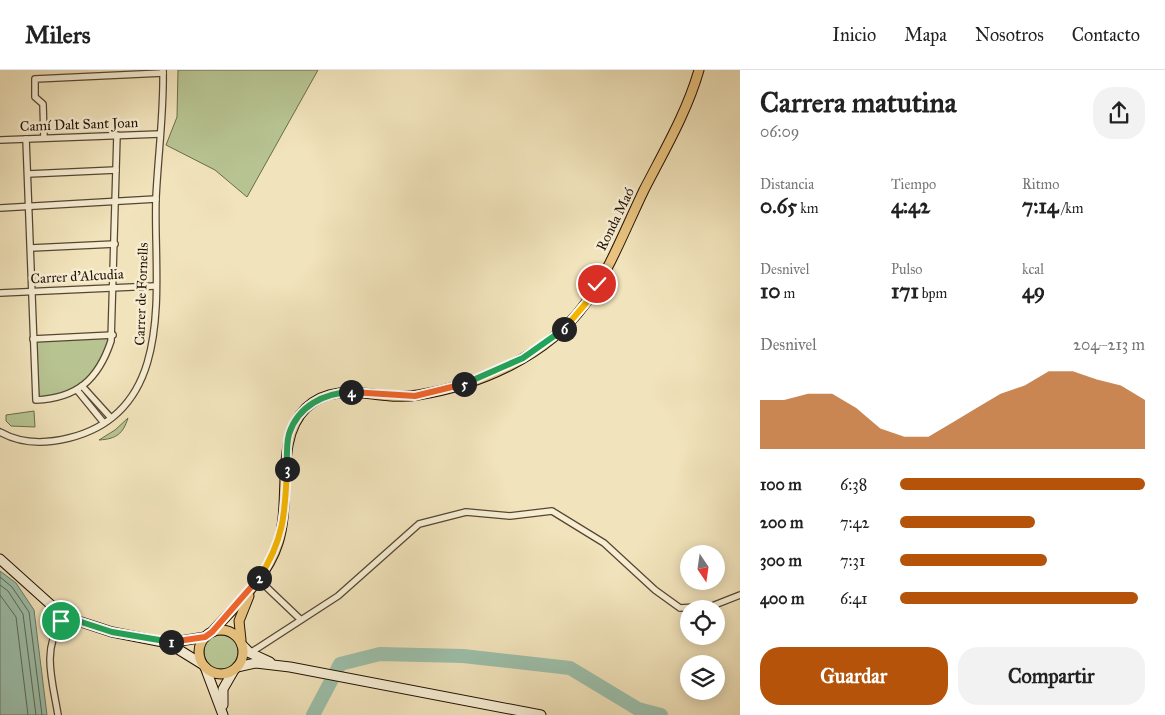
<!DOCTYPE html>
<html lang="es">
<head>
<meta charset="utf-8">
<style>
  :root { --surface:#fff; --page:#f2f2f2; --text:#222; --muted:#767676; --line:#e0e0e0; --accent:#b45309 }
  body { margin:0; font-family:"IM FELL Great Primer",serif; background:var(--page); color:var(--text); height:100vh; display:flex; flex-direction:column; font-size:19px; white-space:nowrap }
  * { box-sizing:border-box; margin:0 }
  p { font-size:16px; color:var(--muted) }
  .icon { flex:none; width:28px; height:28px; fill:none; stroke:currentColor; stroke-width:2; stroke-linecap:round; stroke-linejoin:round }
  .map { position:relative; flex:1; overflow:hidden }
  .details { display:flex; flex-direction:column; background:var(--surface); width:425px }
  .details>* { flex:none }
  .needle { width:32px; rotate:167deg }
  .controls { position:absolute; left:680px; top:475px; display:grid; gap:10px }
  .controls a { display:grid; place-items:center; width:45px; height:45px; border-radius:50%; background:var(--surface); box-shadow:0 2px 12px #0003; font-size:25px }
  .pin { position:absolute; display:grid; place-items:center; width:42px; height:42px; color:#fff; margin:-21px; border:2px solid #fff; border-radius:50%; box-shadow:0 1px 5px #0007 }
  .km { position:absolute; width:25px; height:25px; margin:-12px; border-radius:50%; background:#222; color:#fff; font-size:14px; line-height:25px; text-align:center }
  .round { display:grid; place-items:center; flex:none; width:52px; height:52px; border-radius:20px; background:var(--page) }
  .overview { display:flex; align-items:center; justify-content:space-between; height:85px; padding:0 20px }
  h1 { font-size:28px; font-weight:700; line-height:38px }
  .figures { display:grid; grid-template-columns:repeat(3,1fr); gap:8px; height:85px; padding:5px 20px }
  .figures div { display:grid; align-content:center }
  .figures b { font-size:21px; font-weight:700 }
  .figures small { font-size:14px; font-weight:400 }
  .figures p { font-size:14px }
  .chart { height:140px; padding:10px 20px }
  .chart p { display:flex; justify-content:space-between }
  .chart svg { width:100%; height:90px; margin-top:5px; fill:var(--accent); opacity:.7 }
  .action { display:flex; gap:10px; margin-top:auto; padding:10px 20px }
  .action a { flex:1; height:58px; border-radius:20px; background:var(--accent); color:#fff; font-size:20px; font-weight:700; line-height:58px; text-align:center }
  .action a+a { background:var(--page); color:var(--text) }
  ul { padding:0 20px; list-style:none; font-size:16px }
  li { display:grid; grid-template-columns:80px 60px 1fr; align-items:center; height:38px }
  li i { height:12px; border-radius:6px; background:var(--accent) }
  header { display:flex; align-items:center; gap:30px; box-sizing:border-box; height:70px; padding:0 25px; background:var(--surface); border-bottom:1px solid var(--line) }
  header strong { font-size:24px }
  nav { display:flex; gap:28px; margin-inline-start:auto; font-size:18px }
  main { display:flex; flex:1; min-height:0 }
  .map>svg:first-child { display:block }
  .green { fill:#b7c492; stroke:#6c6b4a }
  .water { fill:#9cbfaa; stroke:#6b7a67 }
  .lines { fill:none; stroke-linecap:round; stroke-linejoin:round }
  .shore { stroke:#5f6856; stroke-width:1 }
  .river { stroke:#9cbfaa; stroke-width:14 }
  .street-casing { stroke:#564631; stroke-width:8 }
  .secondary-casing { stroke:#221203; stroke-width:11 }
  .primary-casing { stroke:#221203; stroke-width:11 }
  .street { stroke:#f6edd3; stroke-width:5.5 }
  .secondary { stroke:#f6edd3; stroke-width:9 }
  .primary { stroke:#e8c27e; stroke-width:9 }
  .split-1-casing { stroke:#fff; stroke-width:10 }
  .split-2-casing { stroke:#fff; stroke-width:10 }
  .split-3-casing { stroke:#fff; stroke-width:10 }
  .split-4-casing { stroke:#fff; stroke-width:10 }
  .split-5-casing { stroke:#fff; stroke-width:10 }
  .split-6-casing { stroke:#fff; stroke-width:10 }
  .split-7-casing { stroke:#fff; stroke-width:10 }
  .split-1 { stroke:#22a559; stroke-width:6 }
  .split-2 { stroke:#f0652b; stroke-width:6 }
  .split-3 { stroke:#f5b400; stroke-width:6 }
  .split-4 { stroke:#22a559; stroke-width:6 }
  .split-5 { stroke:#f0652b; stroke-width:6 }
  .split-6 { stroke:#22a559; stroke-width:6 }
  .split-7 { stroke:#f5b400; stroke-width:6 }
  .labels { text-anchor:middle; stroke-width:5; stroke-linejoin:round; paint-order:stroke }
  .street-label { font-size:14px; fill:#221203; stroke:#f6edd3 }
</style>
</head>
<body>
<header>
<strong>Milers</strong>
<nav><a>Inicio</a><a>Mapa</a><a>Nosotros</a><a>Contacto</a></nav>
</header>
<main>
<div class="map">
<svg width="740" height="645" viewBox="0 0 740 645">
  <rect width="100%" height="100%" fill="#f1e3bb"/>
  <filter id="stains"><feTurbulence type="fractalNoise" baseFrequency=".004" numOctaves="4"/><feColorMatrix values="0 0 0 0 .2 0 0 0 0 .09 0 0 0 0 .02 0 0 0 .5 -.17"/></filter>
  <radialGradient id="worn" r=".72"><stop offset=".6" stop-color="#630" stop-opacity="0"/><stop offset="1" stop-color="#630" stop-opacity=".3"/></radialGradient>
  <g class="green">
    <path d="M178,0H318L247,127L215,100L166,75L177,47Z"/>
    <path d="M110,267C99,304 79,325 39,327L36,271Z"/>
    <path d="M34,341L35,357L11,356L6,351V345Z"/>
    <path d="M128,348C123,364 116,369 99,370L115,360Z"/>
    <circle cx="221" cy="582" r="17"/>
  </g>
  <path class="water" d="M0,501L16,513L34,540L47,645H0Z"/>
  <g class="lines">
    <g class="shore">
      <path d="M0,507L12,517L29,542L42,645"/>
      <path d="M0,515L8,521L23,544L36,645"/>
      <path d="M0,525L16,547L28,645"/>
    </g>
    <path class="river" d="M313,645L340,594L380,584L463,586L570,598L638,639L661,645"/>
    <defs>
      <g id="street">
        <path d="M44,68L43,34L35,27V9L163,3"/>
        <path d="M26,69L36,330C77,328 98,310 111,271L117,65"/>
        <path d="M0,70L160,64"/>
        <path d="M28,104L116,100"/>
        <path d="M0,138L156,129"/>
        <path d="M31,178L115,174"/>
        <path d="M0,223L155,216"/>
        <path d="M33,269L113,265"/>
        <path d="M82,316L111,348"/>
        <path d="M77,320L104,353"/>
        <path d="M0,362C21,374 45,374 69,368C179,341 153,212 156,128C158,85 164,43 163,0"/>
        <path d="M258,509L300,549"/>
        <path d="M250,583L338,526L419,454L466,442L510,446L552,441L604,473L655,520L680,538L712,536L740,525"/>
        <path d="M58,645C53,613 41,579 62,552"/>
      </g>
      <g id="secondary">
        <path d="M0,489L60,543L59,549L63,553H68L72,549L112,562L168,573L202,594"/>
        <path d="M60,543L68,540L72,544V549"/>
        <path d="M168,573L205,567"/>
        <path d="M242,575L250,583L270,592"/>
        <path d="M205,597L223,645"/>
        <path d="M237,597L256,593L290,597L541,645"/>
        <path d="M223,635V619L234,600"/>
      </g>
      <g id="primary">
        <circle cx="221" cy="582" r="22"/>
        <path d="M212,562C236,535 267,508 278,473C292,431 274,369 306,338C338,308 381,332 418,325C480,315 547,286 585,234C609,202 626,157 644,120C664,81 687,42 699,0"/>
        <path d="M241,570L239,551L249,526"/>
      </g>
    </defs>
    <use href="#street" class="street-casing"/>
    <use href="#secondary" class="secondary-casing"/>
    <use href="#primary" class="primary-casing"/>
    <use href="#street" class="street"/>
    <use href="#secondary" class="secondary"/>
    <use href="#primary" class="primary"/>
  </g>
  <g class="lines">
    <defs>
      <path id="split-1" d="M61,551L67,553L72,549L112,562L171,572"/>
      <path id="split-2" d="M171,572L205,567L212,562L259,508"/>
      <path id="split-3" d="M259,508C284,470 285,443 287,399"/>
      <path id="split-4" d="M287,399C287,388 286,375 289,364C298,336 324,323 351,322"/>
      <path id="split-5" d="M351,322L415,326L464,314"/>
      <path id="split-6" d="M464,314L523,288L564,259"/>
      <path id="split-7" d="M564,259L586,233L597,214"/>
    </defs>
    <use href="#split-1" class="split-1-casing"/>
    <use href="#split-2" class="split-2-casing"/>
    <use href="#split-3" class="split-3-casing"/>
    <use href="#split-4" class="split-4-casing"/>
    <use href="#split-5" class="split-5-casing"/>
    <use href="#split-6" class="split-6-casing"/>
    <use href="#split-7" class="split-7-casing"/>
    <use href="#split-1" class="split-1"/>
    <use href="#split-2" class="split-2"/>
    <use href="#split-3" class="split-3"/>
    <use href="#split-4" class="split-4"/>
    <use href="#split-5" class="split-5"/>
    <use href="#split-6" class="split-6"/>
    <use href="#split-7" class="split-7"/>
  </g>
  <g class="labels">
    <g class="street-label">
      <text transform="translate(79 54) rotate(-2)" y="5">Camí Dalt Sant Joan</text>
      <text transform="translate(615 149) rotate(-64)" y="5">Ronda Maó</text>
      <text transform="translate(77 206) rotate(-3)" y="5">Carrer d'Alcudia</text>
      <text transform="translate(141 224) rotate(-88)" y="5">Carrer de Fornells</text>
    </g>
  </g>
  <rect width="100%" height="100%" filter="url(#stains)"/>
  <rect width="100%" height="100%" fill="url(#worn)"/>
</svg>
<div class="controls">
<a><svg class="needle" viewBox="-14 -14 28 28"><path d="M0-13l5 13h-10z" fill="#e53935"/><path d="M0 13l5-13h-10z" fill="#767676"/></svg></a>
<a><svg class="icon" aria-label="locate" viewBox="0 0 24 24"><circle cx="12" cy="12" r="6"/><path d="M12 2v4M12 18v4M2 12h4M18 12h4"/></svg></a>
<a><svg class="icon" aria-label="layers" viewBox="0 0 24 24"><path d="M12 4l9 5-9 5-9-5zM3 14l9 5 9-5"/></svg></a>
</div>
<div class="pin" style="left:61px;top:551px;background:#1e9e55"><svg class="icon" aria-label="arrive" viewBox="0 0 24 24"><path d="M6 21V4h12l-3 4 3 4H6"/></svg></div>
<div class="pin" style="left:597px;top:214px;background:#d93025"><svg class="icon" aria-label="check" viewBox="0 0 24 24"><path d="M5 12l5 5 9-10"/></svg></div>
<b class="km" style="left:171px;top:572px">1</b>
<b class="km" style="left:259px;top:508px">2</b>
<b class="km" style="left:287px;top:399px">3</b>
<b class="km" style="left:351px;top:322px">4</b>
<b class="km" style="left:464px;top:314px">5</b>
<b class="km" style="left:564px;top:259px">6</b>
</div>
<section class="details">
<div class="overview"><div><h1>Carrera matutina</h1><p>06:09</p></div><a class="round"><svg class="icon" aria-label="share" viewBox="0 0 24 24"><path d="M12 15V3M7 8l5-5 5 5M5 13v7h14v-7"/></svg></a></div>
<div class="figures">
<div><p>Distancia</p><b>0.65<small> km</small></b></div>
<div><p>Tiempo</p><b>4:42</b></div>
<div><p>Ritmo</p><b>7:14<small> /km</small></b></div>
</div>
<div class="figures">
<div><p>Desnivel</p><b>10<small> m</small></b></div>
<div><p>Pulso</p><b>171<small> bpm</small></b></div>
<div><p>kcal</p><b>49</b></div>
</div>
<div class="chart"><p><span>Desnivel</span>204–213 m</p>
<svg viewBox="0 0 160 44" preserveAspectRatio="none"><path d="M0 44V20L10 20L20 17L30 17L40 24L50 34L60 38L70 38L80 31L90 24L100 17L110 13L120 6L130 6L140 10L150 13L160 20V44z"/></svg>
</div>
<ul>
<li><b>100 m</b>6:38<i style="width:100%"></i></li>
<li><b>200 m</b>7:42<i style="width:55%"></i></li>
<li><b>300 m</b>7:31<i style="width:60%"></i></li>
<li><b>400 m</b>6:41<i style="width:97%"></i></li>
</ul>
<div class="action"><a>Guardar</a><a>Compartir</a></div>
</section>
</main>
</body>
</html>
